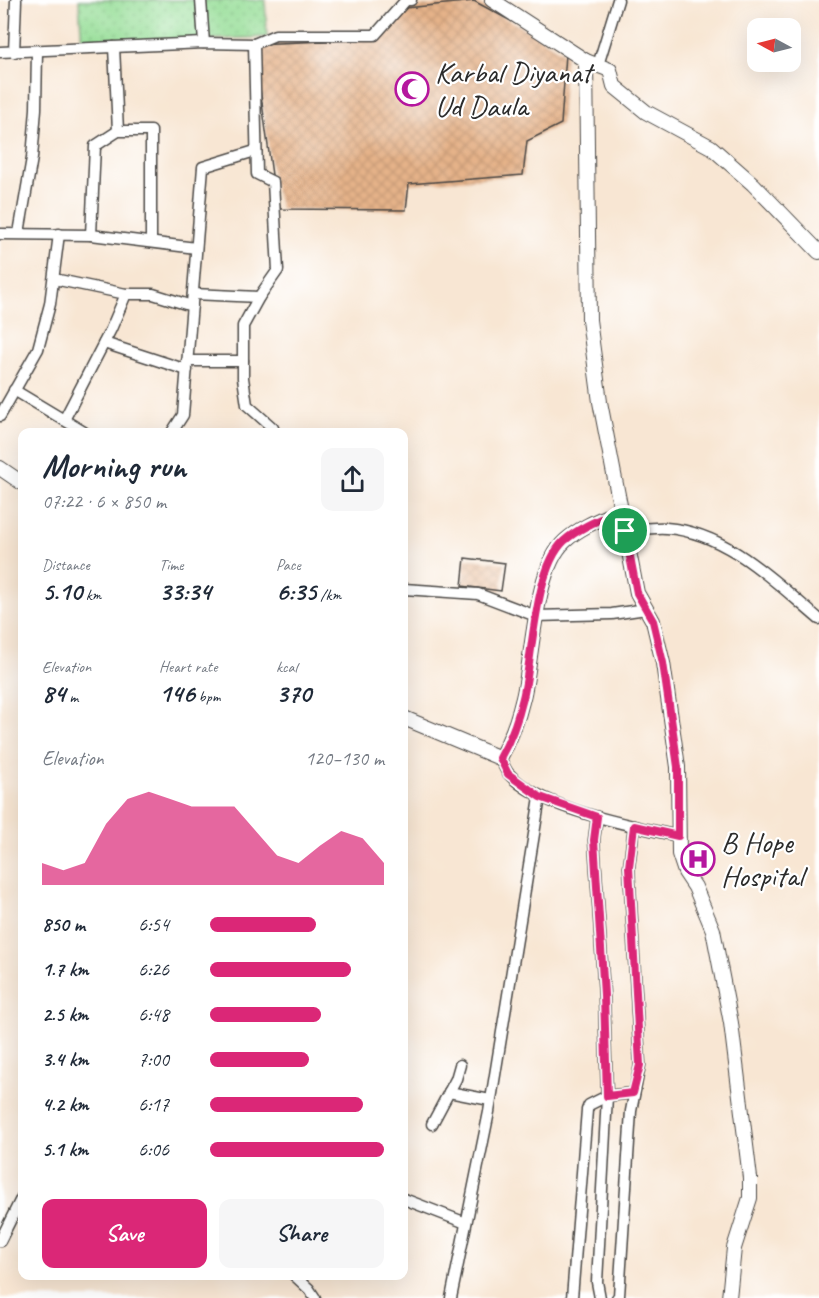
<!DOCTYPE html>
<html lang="en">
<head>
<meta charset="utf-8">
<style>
  :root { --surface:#fff; --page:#f6f6f7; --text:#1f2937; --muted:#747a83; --accent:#db2777 }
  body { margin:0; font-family:Caveat,sans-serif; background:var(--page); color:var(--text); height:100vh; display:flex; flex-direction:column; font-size:22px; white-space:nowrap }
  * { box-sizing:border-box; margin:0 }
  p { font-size:20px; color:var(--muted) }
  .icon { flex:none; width:33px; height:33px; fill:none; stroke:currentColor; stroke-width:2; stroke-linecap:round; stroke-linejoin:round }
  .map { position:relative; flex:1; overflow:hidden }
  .panel { position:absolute; left:18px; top:428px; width:390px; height:852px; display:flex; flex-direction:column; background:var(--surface); border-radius:12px; box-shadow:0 6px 24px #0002 }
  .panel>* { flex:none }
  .needle { width:39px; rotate:277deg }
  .tools { position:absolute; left:747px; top:18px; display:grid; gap:12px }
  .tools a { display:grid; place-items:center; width:54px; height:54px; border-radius:12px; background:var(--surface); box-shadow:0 6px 24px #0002; font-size:30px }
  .pin { position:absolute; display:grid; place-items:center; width:51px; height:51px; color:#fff; margin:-26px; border:3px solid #fff; border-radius:50%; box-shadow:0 2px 6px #0007 }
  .round { display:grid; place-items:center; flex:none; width:63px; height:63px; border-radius:12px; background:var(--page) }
  .summary { display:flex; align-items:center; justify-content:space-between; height:102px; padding:0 24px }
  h1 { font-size:33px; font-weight:700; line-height:45px }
  .metrics { display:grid; grid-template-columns:repeat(3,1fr); gap:9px; height:102px; padding:6px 24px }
  .metrics div { display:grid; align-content:center }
  .metrics b { font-size:26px; font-weight:700 }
  .metrics small { font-size:16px; font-weight:400 }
  .metrics p { font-size:16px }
  .chart { height:168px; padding:12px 24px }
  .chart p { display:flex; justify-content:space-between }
  .chart svg { width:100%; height:108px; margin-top:6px; fill:var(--accent); opacity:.7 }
  .button { display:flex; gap:12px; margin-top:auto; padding:12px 24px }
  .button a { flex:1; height:69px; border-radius:12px; background:var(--accent); color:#fff; font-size:24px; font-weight:700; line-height:69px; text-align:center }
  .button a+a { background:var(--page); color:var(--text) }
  ul { padding:0 24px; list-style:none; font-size:20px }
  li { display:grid; grid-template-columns:96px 72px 1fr; align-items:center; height:45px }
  li i { height:15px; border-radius:8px; background:var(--accent) }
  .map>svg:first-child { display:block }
  .grass { fill:url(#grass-dots); stroke:#618462; stroke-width:1.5 }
  .building { fill:url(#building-cross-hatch) }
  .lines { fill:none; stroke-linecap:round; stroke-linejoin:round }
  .minor-casing { stroke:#4a4744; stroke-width:13 }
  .tertiary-casing { stroke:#4a4744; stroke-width:16 }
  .minor { stroke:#fff; stroke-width:10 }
  .tertiary { stroke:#fff; stroke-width:14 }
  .route-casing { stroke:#fff; stroke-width:12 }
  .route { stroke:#db2777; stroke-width:8 }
  .labels { text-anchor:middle; stroke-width:4.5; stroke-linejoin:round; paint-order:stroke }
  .poi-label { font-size:30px; fill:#2b2b2b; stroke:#fff; text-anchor:start }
</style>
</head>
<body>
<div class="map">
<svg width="819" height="1298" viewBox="0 0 819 1298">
  <defs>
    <pattern id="grass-dots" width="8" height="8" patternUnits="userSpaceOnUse" patternTransform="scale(1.5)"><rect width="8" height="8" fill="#97de98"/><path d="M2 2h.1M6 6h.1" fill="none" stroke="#82bf83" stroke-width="1.8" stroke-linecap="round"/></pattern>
    <pattern id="building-cross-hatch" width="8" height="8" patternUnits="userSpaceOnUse" patternTransform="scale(1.5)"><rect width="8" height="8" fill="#e5b289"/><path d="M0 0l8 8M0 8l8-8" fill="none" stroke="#c59976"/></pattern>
  </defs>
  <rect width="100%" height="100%" fill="#fff"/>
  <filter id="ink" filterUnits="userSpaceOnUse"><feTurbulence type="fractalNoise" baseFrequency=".0167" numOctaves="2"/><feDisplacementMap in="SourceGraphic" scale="12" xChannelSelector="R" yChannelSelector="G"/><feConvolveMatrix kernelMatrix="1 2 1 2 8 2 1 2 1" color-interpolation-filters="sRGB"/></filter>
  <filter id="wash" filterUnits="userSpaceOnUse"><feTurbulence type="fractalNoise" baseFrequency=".008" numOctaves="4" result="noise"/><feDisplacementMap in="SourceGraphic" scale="24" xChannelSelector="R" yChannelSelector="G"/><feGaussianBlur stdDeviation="1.35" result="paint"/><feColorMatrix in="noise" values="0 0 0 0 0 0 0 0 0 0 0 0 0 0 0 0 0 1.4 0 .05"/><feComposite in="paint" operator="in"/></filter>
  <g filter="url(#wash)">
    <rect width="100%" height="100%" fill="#f8e6d3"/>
    <path class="grass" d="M79,0H265L267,37L82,45Z"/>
    <g id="blocks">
      <g class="building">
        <path d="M474,1L520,26L566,54L561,124L527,141L523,175L409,184L406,210L281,209L273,182L254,44L376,39L406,8Z"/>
        <path d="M465,558L505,563L501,591L462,586Z"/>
        <path d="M709,849L712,858L692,866L688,857Z"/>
      </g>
    </g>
  </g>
  <g filter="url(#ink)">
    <use href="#blocks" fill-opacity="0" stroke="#4a4744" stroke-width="1.5"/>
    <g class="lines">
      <defs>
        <g id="minor">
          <path d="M201,0L204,43"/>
          <path d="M254,44L257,174L273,182L278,270L259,297L243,326V378L247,405L273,428L274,432"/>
          <path d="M114,47L118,131"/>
          <path d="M0,52L204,43L254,44L275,35H375L406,0H411"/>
          <path d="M14,52L16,0"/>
          <path d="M598,65L618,0"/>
          <path d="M19,233L32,158L36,109L37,51"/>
          <path d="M0,234L91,235L196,248"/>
          <path d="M91,235L95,146L118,131H151V242"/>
          <path d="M54,279L126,294H153L192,306"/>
          <path d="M193,294L259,297"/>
          <path d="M104,343L187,370"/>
          <path d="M187,361H243"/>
          <path d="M14,390L84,432"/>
          <path d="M0,416L38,349L50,304L59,234"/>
          <path d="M64,420L111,329L126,294"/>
          <path d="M172,432L183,415L203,167L255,151"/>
          <path d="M625,531C638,530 653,527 666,528C727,532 775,582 819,619"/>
          <path d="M404,589L478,594L536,616L612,614L646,609"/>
          <path d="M500,758C503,763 505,770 509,774C542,810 631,825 678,836"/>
          <path d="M597,817L594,840L604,995L607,1096L597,1282L600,1298"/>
          <path d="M449,1092L490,1100"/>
          <path d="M432,1124L456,1079L460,1065"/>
          <path d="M404,1199L466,1223"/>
          <path d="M0,1241L22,1197"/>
          <path d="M294,1275L309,1289L315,1298"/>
          <path d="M451,1298L489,1112L540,797"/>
          <path d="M572,1298L587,1110L589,1105L607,1096L633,1093"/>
          <path d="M617,1298L619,1296L631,1111L640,1065L629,867L634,826"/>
        </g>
        <g id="tertiary">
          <path d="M492,0L586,61L610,70L614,86L646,112L711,147L753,184L819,252"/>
          <path d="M586,61L589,320L600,402L637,593L653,621L663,663L678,767L679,854L685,872L695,887L713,930L731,1023L750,1178V1198L734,1248L729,1298"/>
          <path d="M0,468L22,483"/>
          <path d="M404,718L500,758C511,739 518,719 523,698C533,658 534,569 565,541C580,527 601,519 621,510"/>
        </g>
      </defs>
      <use href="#minor" class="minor-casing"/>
      <use href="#tertiary" class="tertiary-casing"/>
      <use href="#minor" class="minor"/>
      <use href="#tertiary" class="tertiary"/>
    </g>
  </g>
  <g class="lines" filter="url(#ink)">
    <defs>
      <path id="route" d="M621,510L637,593L653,621L663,663L678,767V836L634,826L629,867L640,1065L633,1093L607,1096L604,995L594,840L597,817L540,797L508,774L500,758C511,739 518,719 523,698C533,658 534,569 564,541C580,527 601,519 621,510Z"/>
    </defs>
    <use href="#route" class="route-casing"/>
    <use href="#route" class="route"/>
  </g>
  <defs>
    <symbol id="mosque-ring" viewBox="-11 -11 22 22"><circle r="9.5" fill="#fff" stroke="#b5179e" stroke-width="1.5"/><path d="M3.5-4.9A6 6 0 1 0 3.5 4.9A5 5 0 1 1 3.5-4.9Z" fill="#b5179e"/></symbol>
    <symbol id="hospital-ring" viewBox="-11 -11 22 22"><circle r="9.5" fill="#fff" stroke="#b5179e" stroke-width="1.5"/><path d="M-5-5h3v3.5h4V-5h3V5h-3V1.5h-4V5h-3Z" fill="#b5179e"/></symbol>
  </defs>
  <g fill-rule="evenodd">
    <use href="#mosque-ring" x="393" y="70" width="38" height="38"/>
    <use href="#hospital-ring" x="679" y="840" width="38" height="38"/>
  </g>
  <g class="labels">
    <g class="poi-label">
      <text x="435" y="82">Karbal Diyanat<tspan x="435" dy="34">Ud Daula</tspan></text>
      <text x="721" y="852">B Hope<tspan x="721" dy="34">Hospital</tspan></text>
    </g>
  </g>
</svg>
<div class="tools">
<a><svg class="needle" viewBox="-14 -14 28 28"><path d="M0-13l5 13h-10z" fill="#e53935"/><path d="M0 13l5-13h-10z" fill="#747a83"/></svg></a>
</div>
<div class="pin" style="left:625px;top:531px;background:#1e9e55"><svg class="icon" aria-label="arrive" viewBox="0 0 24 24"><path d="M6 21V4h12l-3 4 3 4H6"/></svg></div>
<section class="panel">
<div class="summary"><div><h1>Morning run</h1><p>07:22 · 6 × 850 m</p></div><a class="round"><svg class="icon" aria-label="share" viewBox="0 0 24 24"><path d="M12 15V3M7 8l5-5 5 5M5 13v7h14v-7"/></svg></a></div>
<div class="metrics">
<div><p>Distance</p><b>5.10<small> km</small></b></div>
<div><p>Time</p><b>33:34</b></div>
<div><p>Pace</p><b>6:35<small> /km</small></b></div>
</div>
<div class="metrics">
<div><p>Elevation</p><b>84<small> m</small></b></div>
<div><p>Heart rate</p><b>146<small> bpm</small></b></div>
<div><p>kcal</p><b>370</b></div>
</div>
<div class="chart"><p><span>Elevation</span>120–130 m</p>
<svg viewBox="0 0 160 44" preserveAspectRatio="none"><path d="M0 44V35L10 38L20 35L30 19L40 9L50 6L60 9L70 12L80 12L90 12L100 22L110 32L120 35L130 28L140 22L150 25L160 35V44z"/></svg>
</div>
<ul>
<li><b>850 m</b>6:54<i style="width:61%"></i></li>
<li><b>1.7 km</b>6:26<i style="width:81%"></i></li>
<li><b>2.5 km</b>6:48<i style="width:64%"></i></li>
<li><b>3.4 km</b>7:00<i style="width:57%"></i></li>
<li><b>4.2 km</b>6:17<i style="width:88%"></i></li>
<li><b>5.1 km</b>6:06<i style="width:100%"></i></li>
</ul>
<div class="button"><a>Save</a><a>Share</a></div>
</section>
</div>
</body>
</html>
